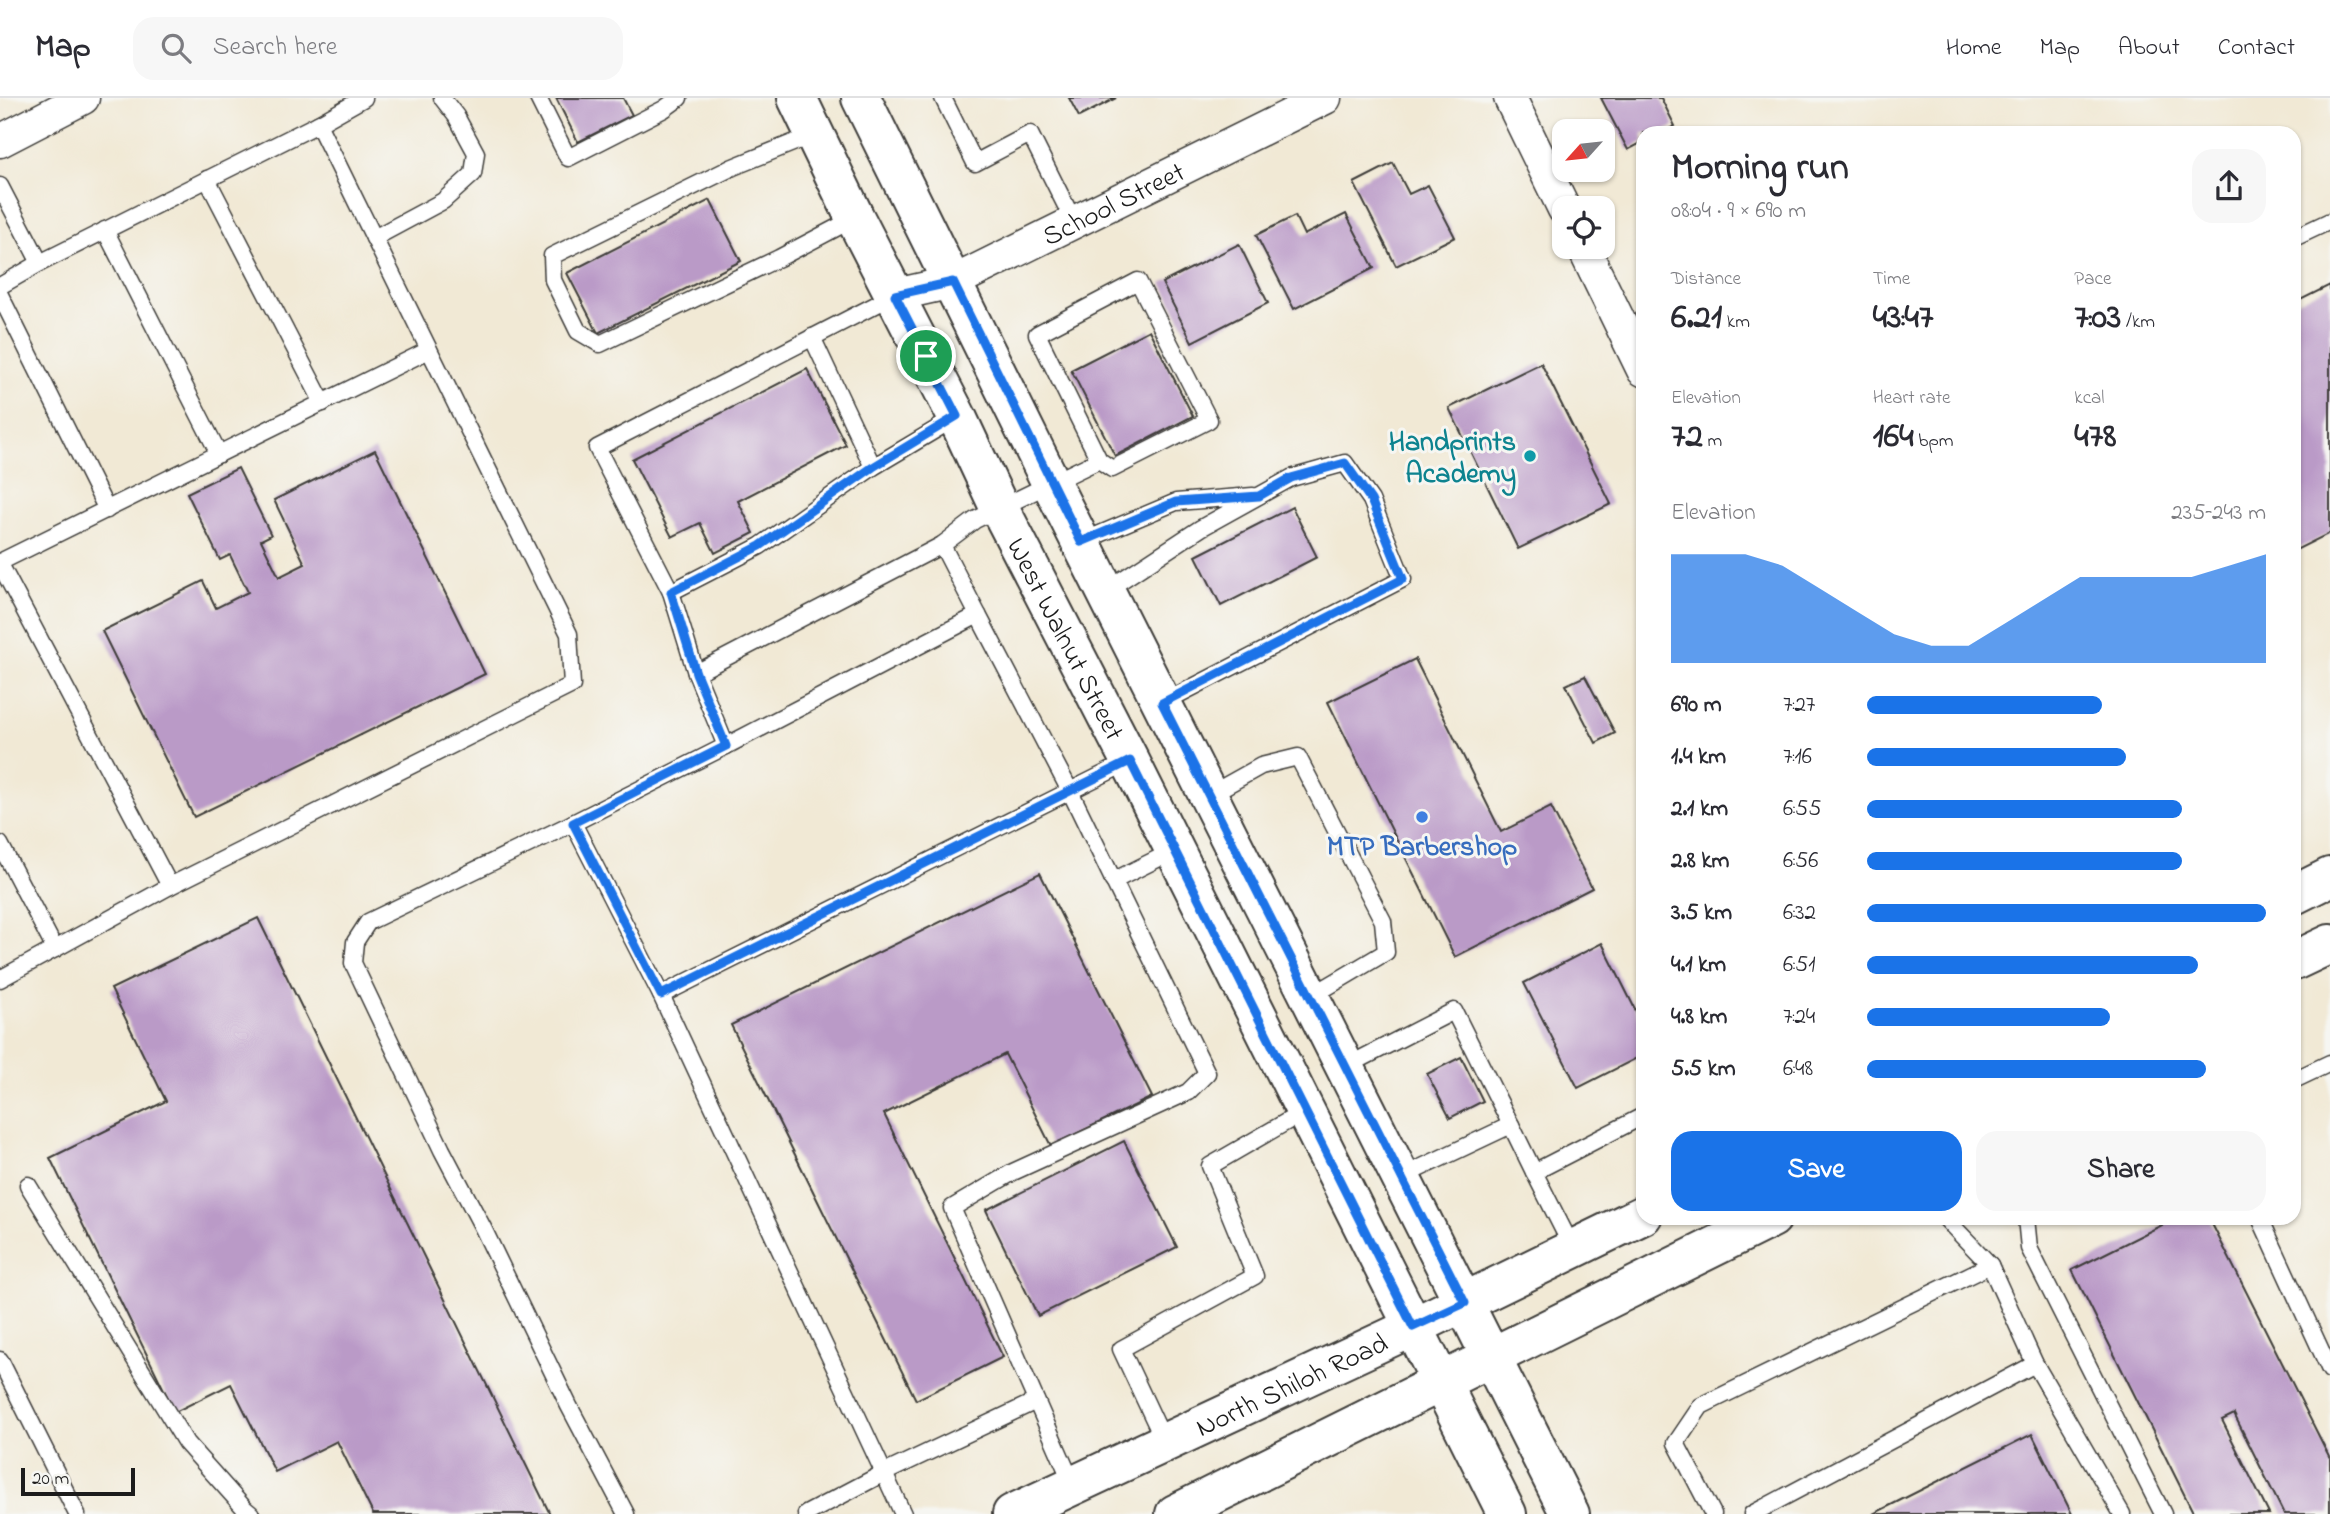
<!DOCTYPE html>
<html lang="en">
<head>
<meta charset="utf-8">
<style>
  :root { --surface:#fff; --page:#f7f7f7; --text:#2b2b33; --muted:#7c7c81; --line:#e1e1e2; --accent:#1a73e8 }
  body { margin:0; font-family:"Indie Flower",sans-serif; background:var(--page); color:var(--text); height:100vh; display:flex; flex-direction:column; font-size:26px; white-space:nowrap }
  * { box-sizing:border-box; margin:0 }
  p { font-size:23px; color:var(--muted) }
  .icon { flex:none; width:38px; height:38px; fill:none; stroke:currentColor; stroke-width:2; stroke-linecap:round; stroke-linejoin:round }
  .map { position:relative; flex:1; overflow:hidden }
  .drawer { position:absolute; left:1636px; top:28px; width:665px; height:1099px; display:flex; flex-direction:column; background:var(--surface); border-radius:21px; box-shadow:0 2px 5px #0004 }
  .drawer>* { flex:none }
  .needle { width:46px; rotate:243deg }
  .controls { position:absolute; left:1552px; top:21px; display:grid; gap:14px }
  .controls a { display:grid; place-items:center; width:63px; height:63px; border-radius:14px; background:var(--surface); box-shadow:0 2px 5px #0004; font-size:35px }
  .scale { position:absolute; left:21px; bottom:18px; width:114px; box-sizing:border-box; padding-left:7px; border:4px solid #1c1c1c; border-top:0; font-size:19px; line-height:24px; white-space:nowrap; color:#1c1c1c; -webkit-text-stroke:5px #f6f6f2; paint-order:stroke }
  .pin { position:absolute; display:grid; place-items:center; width:60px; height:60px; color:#fff; margin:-30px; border:4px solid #fff; border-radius:50%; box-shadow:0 2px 7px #0007 }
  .round { display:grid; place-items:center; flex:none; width:74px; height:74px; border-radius:21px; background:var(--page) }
  .summary { display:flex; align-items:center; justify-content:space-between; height:119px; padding:0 35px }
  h1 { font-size:38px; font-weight:700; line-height:52px }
  .stats { display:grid; grid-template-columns:repeat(3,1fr); gap:10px; height:119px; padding:7px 35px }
  .stats div { display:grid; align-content:center }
  .stats b { font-size:35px; font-weight:700 }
  .stats small { font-size:19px; font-weight:400 }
  .stats p { font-size:19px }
  .chart { height:196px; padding:14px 35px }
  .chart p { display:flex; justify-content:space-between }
  .chart svg { width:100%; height:126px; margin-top:7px; fill:var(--accent); opacity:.7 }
  .primary-button { display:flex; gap:14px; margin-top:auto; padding:14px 35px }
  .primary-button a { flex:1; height:80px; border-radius:21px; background:var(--accent); color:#fff; font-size:28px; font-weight:700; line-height:80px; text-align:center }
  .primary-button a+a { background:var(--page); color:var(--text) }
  ul { padding:0 35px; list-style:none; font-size:23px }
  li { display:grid; grid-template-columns:112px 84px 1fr; align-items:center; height:52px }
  li i { height:18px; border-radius:9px; background:var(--accent) }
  header { display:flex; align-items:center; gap:42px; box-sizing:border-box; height:98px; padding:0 35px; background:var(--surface); border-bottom:2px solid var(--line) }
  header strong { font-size:33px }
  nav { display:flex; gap:38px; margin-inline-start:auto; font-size:24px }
  .search { width:490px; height:63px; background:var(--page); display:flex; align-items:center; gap:18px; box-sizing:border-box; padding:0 24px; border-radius:21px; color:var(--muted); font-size:26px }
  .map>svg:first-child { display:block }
  .building { fill:#ba9ac7 }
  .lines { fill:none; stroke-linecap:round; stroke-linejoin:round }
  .lane-casing { stroke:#3c3b38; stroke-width:19 }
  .street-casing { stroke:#3c3b38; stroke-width:35 }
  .secondary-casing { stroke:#3c3b38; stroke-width:42 }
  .lane { stroke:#fff; stroke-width:16 }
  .street { stroke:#fff; stroke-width:32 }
  .secondary { stroke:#fff; stroke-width:38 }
  .route-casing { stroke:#fff; stroke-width:14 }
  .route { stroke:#1a73e8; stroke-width:9 }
  .culture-dot { fill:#0f9aa8; stroke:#f6f6f2; stroke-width:2.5 }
  .shop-dot { fill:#3f7fe0; stroke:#f6f6f2; stroke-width:2.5 }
  .labels { text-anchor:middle; stroke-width:6; stroke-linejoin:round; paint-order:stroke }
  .street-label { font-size:28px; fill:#1c1c1c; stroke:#f6f6f2 }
  .culture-label { font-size:28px; font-weight:bold; fill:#0d838f; stroke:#f6f6f2; text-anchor:end }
  .shop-label { font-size:28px; font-weight:bold; fill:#366cbe; stroke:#f6f6f2 }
</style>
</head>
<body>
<header>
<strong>Map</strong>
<div class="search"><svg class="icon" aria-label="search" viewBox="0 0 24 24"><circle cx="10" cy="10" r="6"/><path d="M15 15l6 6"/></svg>Search here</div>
<nav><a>Home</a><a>Map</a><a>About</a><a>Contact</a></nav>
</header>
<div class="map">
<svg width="2330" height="1416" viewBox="0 0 2330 1416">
  <rect width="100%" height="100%" fill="#f6f6f2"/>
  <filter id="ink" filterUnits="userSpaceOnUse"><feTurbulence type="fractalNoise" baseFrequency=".0143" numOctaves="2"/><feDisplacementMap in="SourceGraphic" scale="14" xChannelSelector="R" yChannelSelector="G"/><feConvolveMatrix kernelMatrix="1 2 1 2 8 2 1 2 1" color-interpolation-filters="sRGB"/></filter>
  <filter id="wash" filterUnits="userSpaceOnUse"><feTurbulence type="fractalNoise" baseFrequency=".00686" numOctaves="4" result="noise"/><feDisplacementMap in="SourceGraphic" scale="28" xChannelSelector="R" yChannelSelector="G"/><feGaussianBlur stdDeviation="1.57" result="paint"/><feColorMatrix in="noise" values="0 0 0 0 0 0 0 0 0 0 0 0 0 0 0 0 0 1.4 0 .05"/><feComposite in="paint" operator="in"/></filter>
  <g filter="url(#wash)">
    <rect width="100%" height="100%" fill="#f1e9d5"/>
    <g id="blocks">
      <g class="building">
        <path d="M556,0H623L632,17L578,44Z"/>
        <path d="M1069,0H1116L1079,19Z"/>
        <path d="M1601,0H1661L1675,28L1661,35H1643V44L1628,52Z"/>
        <path d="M1393,65L1409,96L1428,87L1455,139L1396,168L1354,85Z"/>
        <path d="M710,102L741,163L598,235L567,175Z"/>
        <path d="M1346,116L1374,170L1294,211L1256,137L1295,118L1304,137Z"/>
        <path d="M1239,146L1268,205L1192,244L1162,185Z"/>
        <path d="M2330,187V435L2294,453V205Z"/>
        <path d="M1149,232L1193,318L1115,358L1071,272Z"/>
        <path d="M1541,265L1611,406L1518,451L1449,310Z"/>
        <path d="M807,271L846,347L738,403L754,435L715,455L700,425L672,439L632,361Z"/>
        <path d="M375,352L485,576L194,719L102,533L203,483L216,510L248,494L230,457L220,462L187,395L238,370L271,437L261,442L279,479L305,466L274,402Z"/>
        <path d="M1292,409L1317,459L1221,508L1196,458Z"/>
        <path d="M1415,561L1501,734L1551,709L1592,790L1455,859L1328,604Z"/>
        <path d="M1585,578L1615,635L1596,645L1566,587Z"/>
        <path d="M1040,775L1152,999L1051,1048L1005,956L884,1016L1003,1259L916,1302L731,927Z"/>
        <path d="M258,820L550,1416H373L337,1343L275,1374L231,1286L175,1314L50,1060L166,1003L111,891Z"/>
        <path d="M1602,845L1643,927V957L1578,990L1524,885Z"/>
        <path d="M1461,959L1483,1003L1450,1020L1427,976Z"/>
        <path d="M1124,1043L1177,1149L1038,1218L986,1112Z"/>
        <path d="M2176,1120H2209L2330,1360V1416H2284L2234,1316L2222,1322L2269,1416H2194L2072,1172Z"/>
        <path d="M2032,1336L2072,1416H1873Z"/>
      </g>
    </g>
  </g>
  <g filter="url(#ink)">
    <use href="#blocks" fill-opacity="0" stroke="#3c3b38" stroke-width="2"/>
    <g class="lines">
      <defs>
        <g id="lane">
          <path d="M538,0L568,60L664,11L679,0"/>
          <path d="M943,0L975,65L1030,36L1074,124"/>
          <path d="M318,26L364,0"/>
          <path d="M815,36L733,69L552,158L553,182L578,233L600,246L779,160L855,120"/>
          <path d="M207,81L323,305"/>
          <path d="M0,88L40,165"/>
          <path d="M105,132L219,356"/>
          <path d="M374,140L443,103L473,76L476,55L456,18L442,0"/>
          <path d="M2294,140L2330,123"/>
          <path d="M0,188L40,165L318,26L569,536L572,587L170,788L0,466"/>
          <path d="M0,197L107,412"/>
          <path d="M895,197L597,350L671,494L696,575L726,648L573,725L661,897L903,1416"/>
          <path d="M812,239L873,369"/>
          <path d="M1081,444L1176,404L1253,398"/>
          <path d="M0,464L429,252"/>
          <path d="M1105,493L1201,430L1291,380L1345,365L1371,402L1403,481L1162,605"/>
          <path d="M671,494L760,448L873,369L957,319"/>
          <path d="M696,575L942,447L975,422L1099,362L1037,236L1138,183L1209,322L1112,371L1099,362"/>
          <path d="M726,648L978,517L942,447"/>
          <path d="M1209,697L1261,668L1298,659L1383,823L1386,854L1310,899"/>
          <path d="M573,725L368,824L355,844L353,865L442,1052L483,1130L569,1308L626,1416"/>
          <path d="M0,746L55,851"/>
          <path d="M1113,783L1175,752"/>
          <path d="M0,881L170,788"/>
          <path d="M661,897L1070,693L978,517"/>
          <path d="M1345,969L1454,913L1511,1027"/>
          <path d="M2294,982L2330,965"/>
          <path d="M1401,1079L1511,1027L1534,1074"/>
          <path d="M28,1087L186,1345L245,1411L251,1416"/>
          <path d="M2026,1120L2029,1150L2163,1416"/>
          <path d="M2260,1120L2330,1272"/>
          <path d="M1573,1151L1534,1074L1643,1018"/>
          <path d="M1990,1167L2035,1266L2122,1416"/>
          <path d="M0,1262L77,1416"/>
          <path d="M1165,1345L1121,1251L1255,1178L1210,1068L1305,1013"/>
          <path d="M1073,1387L952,1110L1013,1074L1188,994L1207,975L1070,693L1130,663"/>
          <path d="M806,1416L884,1375L1036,1303"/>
          <path d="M1713,1416L1676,1345L1701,1308L1990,1167L1945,1120"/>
          <path d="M1752,1416L2035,1266"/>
        </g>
        <g id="street">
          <path d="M1510,0L1564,111"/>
          <path d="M0,43L83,0"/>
          <path d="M1583,149L1643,272"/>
          <path id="s1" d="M895,197L953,184L1325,0"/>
        </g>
        <g id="secondary">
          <path id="s2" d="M797,0L855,120L957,319L999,409L1130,663L1507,1416"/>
          <path d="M861,0L1051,385L1570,1416"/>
          <path d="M2294,797L2330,779"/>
          <path d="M2294,863L2330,846"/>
          <path id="s3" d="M1012,1416L1413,1229L1643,1117"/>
          <path d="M1175,1416L1772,1120"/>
        </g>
      </defs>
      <use href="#lane" class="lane-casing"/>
      <use href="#street" class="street-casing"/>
      <use href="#secondary" class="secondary-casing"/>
      <use href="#lane" class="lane"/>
      <use href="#street" class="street"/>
      <use href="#secondary" class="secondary"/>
    </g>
  </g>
  <g class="lines" filter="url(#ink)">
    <defs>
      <path id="route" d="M953,184L1081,444L1176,404L1259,398L1291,380L1345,365L1371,402L1403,481L1162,605L1465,1205L1413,1229L1130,663L661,897L573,725L726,648L696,575L671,494L760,448L873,369L957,318L895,197Z"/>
    </defs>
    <use href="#route" class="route-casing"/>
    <use href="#route" class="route"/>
  </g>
  <circle class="culture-dot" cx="1530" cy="358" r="7"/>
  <circle class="shop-dot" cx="1422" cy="719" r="7"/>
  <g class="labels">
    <g class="street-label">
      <text dy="10" stroke="none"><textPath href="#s1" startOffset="238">School Street</textPath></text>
      <text dy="10" stroke="none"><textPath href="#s2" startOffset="604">West Walnut Street</textPath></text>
      <text dy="10" stroke="none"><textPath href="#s3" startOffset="308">North Shiloh Road</textPath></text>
    </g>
    <g class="culture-label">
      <text x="1516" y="352">Handprints<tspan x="1516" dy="32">Academy</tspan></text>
    </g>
    <g class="shop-label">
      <text x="1422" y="757">MTP Barbershop</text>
    </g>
  </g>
</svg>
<div class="controls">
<a><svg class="needle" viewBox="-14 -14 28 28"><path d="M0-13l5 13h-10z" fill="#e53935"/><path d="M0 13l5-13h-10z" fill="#7c7c81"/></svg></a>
<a><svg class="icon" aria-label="locate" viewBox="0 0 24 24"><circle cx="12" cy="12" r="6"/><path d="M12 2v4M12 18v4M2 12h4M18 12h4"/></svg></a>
</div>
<div class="scale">20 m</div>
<div class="pin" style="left:926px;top:258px;background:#1e9e55"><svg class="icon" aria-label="arrive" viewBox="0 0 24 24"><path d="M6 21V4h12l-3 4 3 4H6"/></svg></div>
<section class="drawer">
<div class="summary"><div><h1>Morning run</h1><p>08:04 · 9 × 690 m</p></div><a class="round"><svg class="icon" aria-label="share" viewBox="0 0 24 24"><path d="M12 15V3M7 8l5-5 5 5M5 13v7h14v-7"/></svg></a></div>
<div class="stats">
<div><p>Distance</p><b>6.21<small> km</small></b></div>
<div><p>Time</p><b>43:47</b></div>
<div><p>Pace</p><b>7:03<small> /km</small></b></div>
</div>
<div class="stats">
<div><p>Elevation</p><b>72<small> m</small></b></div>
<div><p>Heart rate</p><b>164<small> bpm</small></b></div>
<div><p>kcal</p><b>478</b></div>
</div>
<div class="chart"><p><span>Elevation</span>235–243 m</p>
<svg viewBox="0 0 160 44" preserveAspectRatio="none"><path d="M0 44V6L10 6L20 6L30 10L40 18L50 26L60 34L70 38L80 38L90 30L100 22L110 14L120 14L130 14L140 14L150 10L160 6V44z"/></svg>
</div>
<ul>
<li><b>690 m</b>7:27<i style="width:59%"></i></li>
<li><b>1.4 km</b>7:16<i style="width:65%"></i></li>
<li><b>2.1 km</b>6:55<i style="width:79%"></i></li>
<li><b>2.8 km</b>6:56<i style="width:79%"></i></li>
<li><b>3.5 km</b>6:32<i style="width:100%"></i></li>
<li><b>4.1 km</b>6:51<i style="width:83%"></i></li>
<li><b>4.8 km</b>7:24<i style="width:61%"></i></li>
<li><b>5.5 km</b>6:48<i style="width:85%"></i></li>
</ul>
<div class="primary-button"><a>Save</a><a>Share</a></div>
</section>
</div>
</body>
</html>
